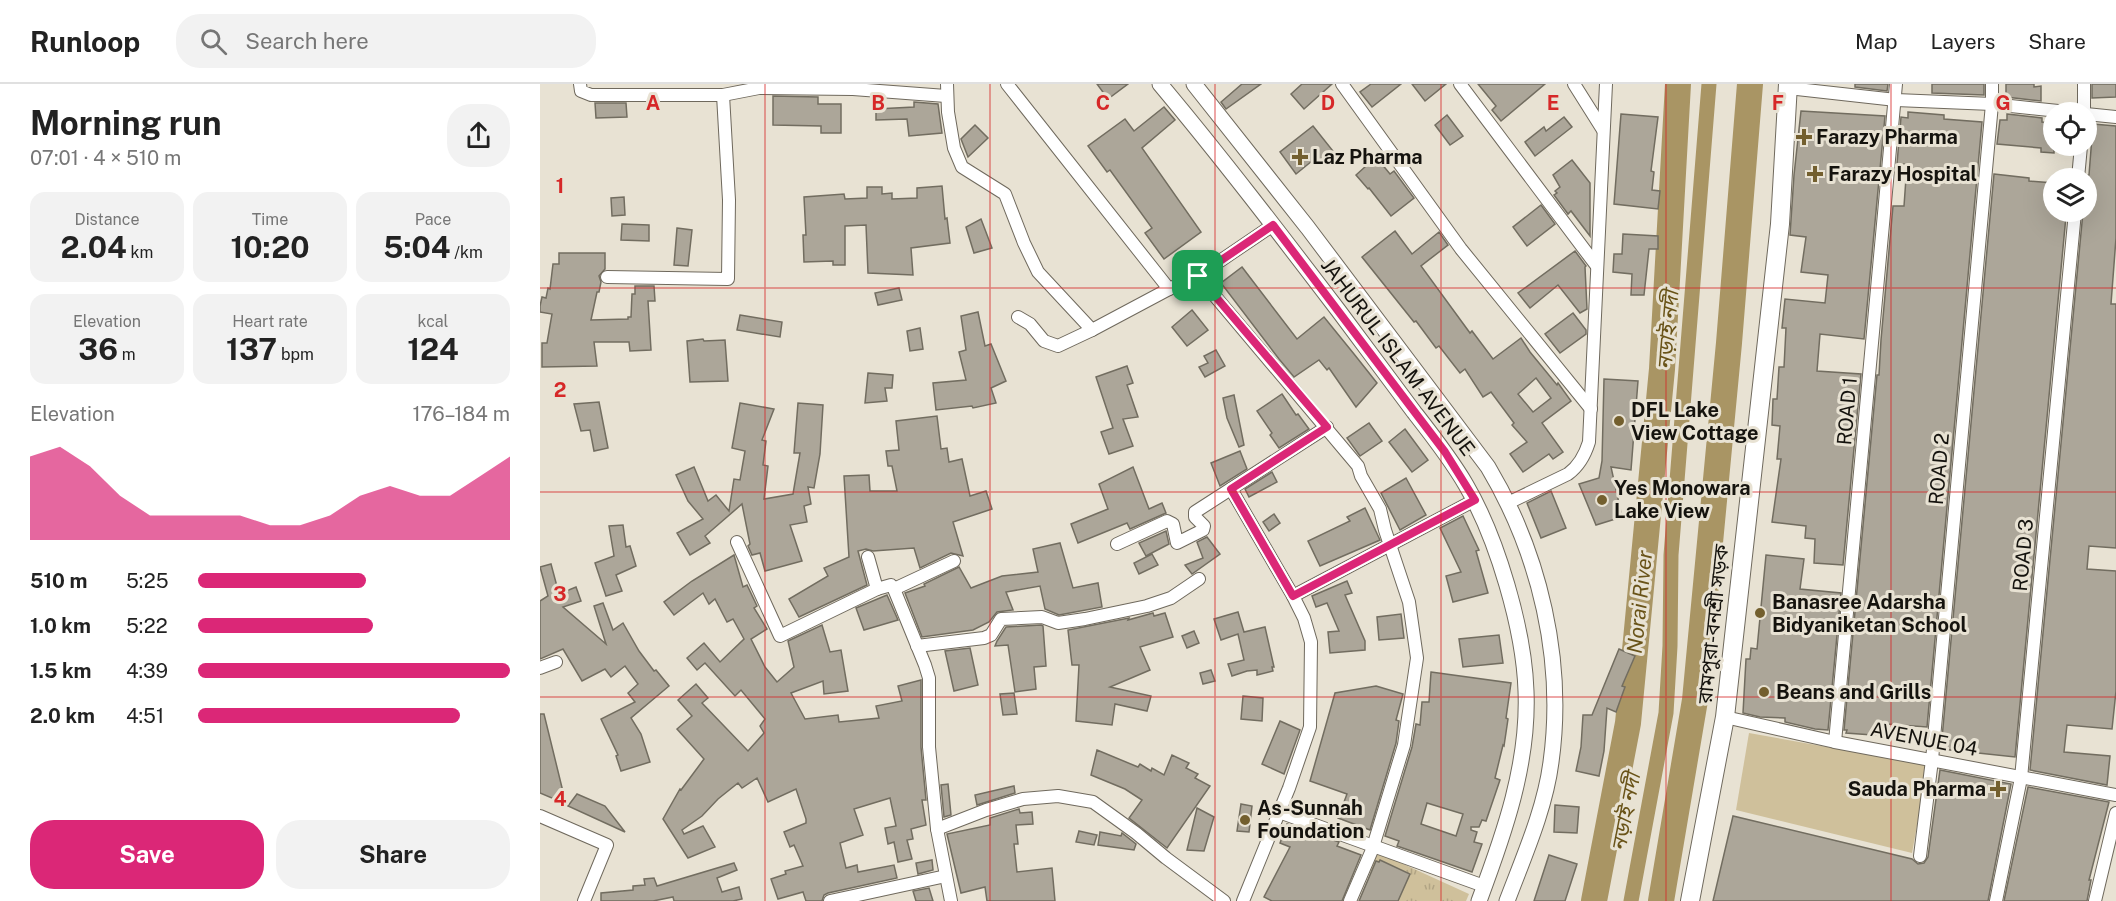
<!DOCTYPE html>
<html lang="en">
<head>
<meta charset="utf-8">
<style>
  :root { --surface:#fff; --page:#f2f2f2; --text:#222; --muted:#767676; --line:#e0e0e0; --accent:#db2777 }
  body { margin:0; font-family:"Public Sans","Noto Sans Bengali",sans-serif; background:var(--page); color:var(--text); height:100vh; display:flex; flex-direction:column; font-size:22px; white-space:nowrap }
  * { box-sizing:border-box; margin:0 }
  p { font-size:20px; color:var(--muted) }
  .icon { flex:none; width:33px; height:33px; fill:none; stroke:currentColor; stroke-width:2; stroke-linecap:round; stroke-linejoin:round }
  .map { position:relative; flex:1; overflow:hidden }
  .sheet { display:flex; flex-direction:column; background:var(--surface); width:540px }
  .sheet>* { flex:none }
  .controls { position:absolute; left:1503px; top:18px; display:grid; gap:12px }
  .controls a { display:grid; place-items:center; width:54px; height:54px; border-radius:50%; background:var(--surface); box-shadow:0 6px 24px #0002; font-size:30px }
  .pin { position:absolute; display:grid; place-items:center; width:51px; height:51px; color:#fff; margin:-26px; border-radius:12px; box-shadow:0 3px 9px #0006 }
  .round { display:grid; place-items:center; flex:none; width:63px; height:63px; border-radius:24px; background:var(--page) }
  .overview { display:flex; align-items:center; justify-content:space-between; height:102px; padding:0 30px }
  h1 { font-size:33px; font-weight:700; line-height:45px }
  .stats { display:grid; grid-template-columns:repeat(3,1fr); gap:9px; height:102px; padding:6px 30px }
  .stats div { display:grid; align-content:center; border-radius:15px; background:var(--page); text-align:center }
  .stats b { font-size:30px; font-weight:700 }
  .stats small { font-size:16px; font-weight:400 }
  .stats p { font-size:16px }
  .chart { height:168px; padding:12px 30px }
  .chart p { display:flex; justify-content:space-between }
  .chart svg { width:100%; height:108px; margin-top:6px; fill:var(--accent); opacity:.7 }
  .action { display:flex; gap:12px; margin-top:auto; padding:12px 30px }
  .action a { flex:1; height:69px; border-radius:24px; background:var(--accent); color:#fff; font-size:24px; font-weight:700; line-height:69px; text-align:center }
  .action a+a { background:var(--page); color:var(--text) }
  ul { padding:0 30px; list-style:none; font-size:20px }
  li { display:grid; grid-template-columns:96px 72px 1fr; align-items:center; height:45px }
  li i { height:15px; border-radius:8px; background:var(--accent) }
  header { display:flex; align-items:center; gap:36px; box-sizing:border-box; height:84px; padding:0 30px; background:var(--surface); border-bottom:2px solid var(--line) }
  header strong { font-size:28px }
  nav { display:flex; gap:33px; margin-inline-start:auto; font-size:21px }
  .search { width:420px; height:54px; background:var(--page); display:flex; align-items:center; gap:15px; box-sizing:border-box; padding:0 21px; border-radius:24px; color:var(--muted); font-size:22px }
  main { display:flex; flex:1; min-height:0 }
  .map>svg:first-child { display:block }
  .grass { fill:#cfc09b }
  .park { fill:url(#park-tufts) }
  .lines { fill:none; stroke-linecap:round; stroke-linejoin:round }
  .canal { stroke:#a99564; stroke-width:15 }
  .river { stroke:#a99564; stroke-width:26 }
  .building { fill:#aca699; stroke:#726d60; stroke-width:1.5; fill-rule:evenodd }
  .minor-casing { stroke:#6f695d; stroke-width:14 }
  .tertiary-casing { stroke:#6f695d; stroke-width:17 }
  .primary-casing { stroke:#6f695d; stroke-width:20 }
  .minor { stroke:#fff; stroke-width:12 }
  .tertiary { stroke:#fff; stroke-width:15 }
  .primary { stroke:#fff; stroke-width:18 }
  .route-casing { stroke:#fff; stroke-width:12 }
  .route { stroke:#db2777; stroke-width:8 }
  .grid { fill:none; stroke:#d62828; stroke-width:1.5; stroke-opacity:0.55 }
  .poi-dot { fill:#735f2e; stroke:#e8e2d3; stroke-width:2 }
  .labels { text-anchor:middle; stroke-width:6; stroke-linejoin:round; paint-order:stroke }
  .poi-label { font-size:20px; font-weight:bold; fill:#15130e; stroke:#e8e2d3; text-anchor:start }
  .street-label { font-size:20px; fill:#15130e; stroke:#e8e2d3 }
  .water-label { font-size:21px; font-style:italic; fill:#695318; stroke:#e8e2d3 }
  .grid-label { font-size:20px; text-anchor:middle; font-weight:bold; fill:#d62828; stroke:#e8e2d3; stroke-width:6; stroke-linejoin:round; paint-order:stroke }
</style>
</head>
<body>
<header>
<strong>Runloop</strong>
<div class="search"><svg class="icon" aria-label="search" viewBox="0 0 24 24"><circle cx="10" cy="10" r="6"/><path d="M15 15l6 6"/></svg>Search here</div>
<nav><a>Map</a><a>Layers</a><a>Share</a></nav>
</header>
<main>
<section class="sheet">
<div class="overview"><div><h1>Morning run</h1><p>07:01 · 4 × 510 m</p></div><a class="round"><svg class="icon" aria-label="share" viewBox="0 0 24 24"><path d="M12 15V3M7 8l5-5 5 5M5 13v7h14v-7"/></svg></a></div>
<div class="stats">
<div><p>Distance</p><b>2.04<small> km</small></b></div>
<div><p>Time</p><b>10:20</b></div>
<div><p>Pace</p><b>5:04<small> /km</small></b></div>
</div>
<div class="stats">
<div><p>Elevation</p><b>36<small> m</small></b></div>
<div><p>Heart rate</p><b>137<small> bpm</small></b></div>
<div><p>kcal</p><b>124</b></div>
</div>
<div class="chart"><p><span>Elevation</span>176–184 m</p>
<svg viewBox="0 0 160 44" preserveAspectRatio="none"><path d="M0 44V10L10 6L20 14L30 26L40 34L50 34L60 34L70 34L80 38L90 38L100 34L110 26L120 22L130 26L140 26L150 18L160 10V44z"/></svg>
</div>
<ul>
<li><b>510 m</b>5:25<i style="width:54%"></i></li>
<li><b>1.0 km</b>5:22<i style="width:56%"></i></li>
<li><b>1.5 km</b>4:39<i style="width:100%"></i></li>
<li><b>2.0 km</b>4:51<i style="width:84%"></i></li>
</ul>
<div class="action"><a>Save</a><a>Share</a></div>
</section>
<div class="map">
<svg width="1576" height="817" viewBox="0 0 1576 817">
  <defs>
    <pattern id="park-tufts" width="24" height="20" patternUnits="userSpaceOnUse" patternTransform="scale(1.5)"><rect width="24" height="20" fill="#cfc09b"/><path d="M3 7l-1-3M5 7V3M7 7l1-3M15 17l-1-3M17 17v-4M19 17l1-3" fill="none" stroke="#b1a484"/></pattern>
  </defs>
  <rect width="100%" height="100%" fill="#e8e2d3"/>
  <path class="grass" d="M1209,649L1388,681L1372,769L1196,726Z"/>
  <path class="park" d="M837,768L929,810L926,817H821Z"/>
  <g class="lines">
    <path class="canal" d="M1091,817L1126,629L1130,562L1131,471L1169,0"/>
    <g class="river">
      <path d="M1054,817L1088,639L1122,285L1138,0"/>
      <path d="M1121,817L1155,616L1189,259L1210,0"/>
    </g>
  </g>
  <g class="building">
    <path d="M557,0H588L568,15Z"/>
    <path d="M702,0H721L686,25L681,18Z"/>
    <path d="M762,0H792L764,25L751,10Z"/>
    <path d="M831,0H861L832,23L820,8Z"/>
    <path d="M872,0H906L885,17Z"/>
    <path d="M938,0H1005L961,37L952,26L956,22Z"/>
    <path d="M1315,0H1348L1347,7L1315,3Z"/>
    <path d="M1392,0H1444V11L1392,9Z"/>
    <path d="M1466,0H1494V3L1501,2V17L1466,13Z"/>
    <path d="M1552,0H1576V13L1552,14Z"/>
    <path d="M233,12L278,13V20H301V49H281V42L233,41Z"/>
    <path d="M374,18L398,20L402,49L369,52L367,35L336,36V25L374,23Z"/>
    <path d="M55,19H86L87,33L56,34Z"/>
    <path d="M624,23L635,36L602,64L661,148L624,175L605,149L612,144L570,86L567,88L548,62L585,35L594,47Z"/>
    <path d="M1261,27L1345,32L1324,255L1280,250L1277,287L1321,290L1303,481L1274,479L1275,455L1265,454L1266,442L1232,438L1241,375H1237L1240,342L1232,341L1233,315H1237L1239,283H1244L1246,244H1242L1245,215L1285,219L1288,191L1261,188L1266,153L1250,151L1254,91Z"/>
    <path d="M1368,28L1404,31V35L1442,38L1387,643L1347,640L1346,652L1306,649L1307,646H1304L1337,291H1339L1341,256L1353,122H1364L1367,80H1357L1361,33L1368,34Z"/>
    <path d="M1081,30L1118,33L1111,87L1114,88L1112,106L1120,107L1118,125L1074,120Z"/>
    <path d="M1467,30L1502,34V38L1514,39V69L1501,68V64L1457,60L1460,36H1467Z"/>
    <path d="M907,31L923,52L910,61L895,41Z"/>
    <path d="M1024,33L1032,43L995,72L985,58L1004,43L1006,47Z"/>
    <path d="M1553,40L1576,42V154L1571,220H1576V464L1549,462L1547,485L1576,487V607L1572,645L1527,641L1524,668L1570,672L1567,701L1490,686L1543,128H1546V92L1549,91Z"/>
    <path d="M435,41L448,54L428,73L421,55Z"/>
    <path d="M773,42L793,67L775,81L772,77L756,90L740,68Z"/>
    <path d="M836,73L850,90L854,87L874,114L851,132L829,104L828,105L816,91Z"/>
    <path d="M1032,76L1050,99V152L1031,127L1028,130L1014,111L1017,109L1015,107L1020,103L1013,91Z"/>
    <path d="M1454,90L1489,94V97L1514,99V131L1526,132L1475,673L1401,665Z"/>
    <path d="M402,102L405,135L407,134L410,159L371,164L373,191L328,189L326,141L305,142V181H293V177L264,178L263,151H266L264,113L304,110L305,115L327,114V103H342V110L352,109V115L377,114V104Z"/>
    <path d="M84,113L85,131L72,132L71,114Z"/>
    <path d="M1001,121L1015,140L987,162L973,143Z"/>
    <path d="M441,135L452,164L434,169L426,143Z"/>
    <path d="M82,140L109,141V157L81,156Z"/>
    <path d="M137,144L152,146L148,182L134,181Z"/>
    <path d="M855,147L872,170L899,148L908,161L881,182L930,249L932,247L953,275L981,254L990,268L1017,301L1018,299L1031,317L1002,339L1023,368L1013,375L1009,370L983,388L970,370L987,358L972,341L974,339L951,308L943,313L925,285L920,289L899,262L896,264L876,237L874,238L822,173ZM996,294L1011,314L993,328L978,310Z"/>
    <path d="M1083,150L1118,152V165H1109L1104,211H1091L1092,190L1073,188L1074,170H1082Z"/>
    <path d="M1035,167L1046,182L1045,183L1047,225L1040,229L1018,201L990,224L978,209Z"/>
    <path d="M19,169H65V185L59,192L61,198L59,208H57L51,236L88,235V233H91L92,210H95V202H114L115,217H108L111,266L90,267L89,258H54L57,282L2,283V259H7L12,230L0,228V222L2,213L6,214L8,204L10,205L13,180H19Z"/>
    <path d="M702,183L757,255L784,233L814,270L837,299L816,323L789,284L787,286L779,276L754,293L739,275L681,199Z"/>
    <path d="M359,204L362,216L338,221L335,209Z"/>
    <path d="M652,226L668,246L647,262L632,243Z"/>
    <path d="M438,228L445,262L451,260L466,297L451,304L456,319L433,324L432,322L396,326L393,299L426,296L419,268L426,266L421,232Z"/>
    <path d="M1033,229L1046,246V250L1020,269L1005,250Z"/>
    <path d="M200,231L242,238L240,253L197,246Z"/>
    <path d="M380,244L383,265L370,267L367,247Z"/>
    <path d="M163,255L164,257L185,256L188,297L150,298L147,257Z"/>
    <path d="M676,266L685,282L665,293L659,283L668,279L664,272Z"/>
    <path d="M587,282L593,299L587,301L598,333L583,335L593,362L569,370L561,348L573,344L556,293Z"/>
    <path d="M328,289L353,291L352,304H345L347,317L325,319Z"/>
    <path d="M1064,295L1098,297L1091,386L1071,383L1082,433L1056,441L1039,400L1059,394L1062,377Z"/>
    <path d="M742,310L756,331L758,330L769,345L739,364L730,351L732,349L717,327Z"/>
    <path d="M694,311L704,361L699,363L687,334L683,314Z"/>
    <path d="M59,318L68,364L54,367L50,346L41,347L34,320Z"/>
    <path d="M200,319L234,325L222,356L226,357L223,381L228,382L224,415L253,410L260,369H254L258,319L283,321L280,370L274,404L268,403L271,420L264,422L267,438L250,441L262,477L225,487L220,469L212,471L208,462L210,460L202,420L165,452L170,459L150,471L137,449L163,435L148,417L136,391L154,383L168,417L176,411L189,427L194,395L200,396L205,367L192,364Z"/>
    <path d="M397,332L401,365L407,364L409,378L422,375L430,412L446,407L452,425L413,438L423,472L411,469L380,484L374,464L333,467L326,465L318,467L327,501L259,533L249,515L288,492L284,484L309,473L304,392L329,391L330,407H357L352,382H348L346,367L359,366L356,337Z"/>
    <path d="M829,339L842,357L820,372L807,354Z"/>
    <path d="M865,345L888,376L872,388L849,358Z"/>
    <path d="M700,367L707,385L680,402L671,379Z"/>
    <path d="M593,383L609,425L622,419L626,429L590,445L587,439L538,459L531,440L568,425L559,400Z"/>
    <path d="M732,388L737,398L709,413L705,405Z"/>
    <path d="M866,394L886,431L860,446L841,409Z"/>
    <path d="M1011,407L1026,444L1001,454L987,419Z"/>
    <path d="M825,424L840,456L780,482L768,457L810,437L807,433Z"/>
    <path d="M734,430L740,439L729,447L723,438Z"/>
    <path d="M923,432L939,466L936,467L948,509L913,518L906,492L921,488L900,444Z"/>
    <path d="M83,441L86,463L90,462L96,482L76,491L82,507L66,512L55,479L74,472L69,442Z"/>
    <path d="M626,447L629,460L606,472L599,459Z"/>
    <path d="M667,453L680,470L652,490L645,481L663,474L657,458Z"/>
    <path d="M520,459L533,504L558,499L562,523L519,531L505,525L500,502L466,508L473,526L457,528L449,538L433,546L382,553L365,509L385,502L384,500L419,483L431,504L462,492L498,488L493,465Z"/>
    <path d="M612,470L618,481L599,490L594,479Z"/>
    <path d="M194,471L203,503L207,501L217,522L214,524L227,545L211,555L225,583L237,598L254,583L248,557L282,541L290,568L301,566L308,607L284,610L283,597L251,609L265,635L298,631L299,638L339,634L336,622L362,617L358,602L381,596V663L386,716H382L386,741L371,745L373,755L367,756L372,775L358,778L354,758L348,760L345,744L356,742L350,714L314,725L323,751L300,759L306,784L317,781L318,788L354,781L357,794L288,809L284,811L282,817H266L263,808L238,815L231,795L246,790L245,787L263,782L254,761L250,763L244,748L266,739V735L256,705L228,718L217,694L202,704L198,699L178,715L162,732L142,746L144,750L163,742L175,763L148,774L123,735L140,705L141,706L164,675L137,645L152,632L138,616L156,600L168,614L162,619L208,667L224,649L220,642L225,635L201,606L195,612L165,579L157,586L147,574L164,559L180,578L204,555L193,535L187,538L175,515L169,520L163,509L134,531L124,518L152,497Z"/>
    <path d="M1226,471L1264,475L1260,505L1301,509L1288,646L1275,645L1245,638V634L1220,633L1203,629L1206,575H1210L1211,564L1217,565Z"/>
    <path d="M11,480L19,510L36,503L41,517L23,523L66,560L54,522L63,519L73,546L83,539L99,567L114,587L116,586L129,602L91,634L101,650L110,678L81,687L76,672L78,671L61,635L95,618L88,609L98,600L85,582L71,593L65,585L42,597L23,565L0,575V517L8,512L0,483Z"/>
    <path d="M807,497L812,509L805,511L825,557V566L790,569L788,548L799,547L787,519L776,523L772,512Z"/>
    <path d="M347,511L358,536L324,546L316,524Z"/>
    <path d="M698,528L704,548L725,543L734,583H732L733,587L717,591V586L707,587L692,592L688,580L704,576L698,550L681,556L674,535Z"/>
    <path d="M613,529L614,532L625,529L633,553L600,563L610,586L570,603L611,612L607,627L575,620L572,641L536,637L539,581H532L528,546L589,534L588,536Z"/>
    <path d="M861,530L864,554L839,556L837,533Z"/>
    <path d="M501,541L503,542L506,582L494,583L496,605L475,608L468,561L455,562L457,557L466,543Z"/>
    <path d="M654,547L659,559L647,564L642,552Z"/>
    <path d="M959,551L963,579L923,583L919,555Z"/>
    <path d="M430,564L438,601L414,607L405,567Z"/>
    <path d="M1079,565L1095,572L1082,602L1085,603L1076,628L1067,624L1064,667L1059,692L1036,687L1041,663L1043,631H1052Z"/>
    <path d="M671,586L675,597L663,600L660,589Z"/>
    <path d="M891,588L971,599L966,634L968,635L964,662L963,661L955,694L960,696L946,737L942,736L939,743H931V746L937,748L934,758L942,760L932,788L857,762L859,757L845,752L872,663L876,640L880,641L882,618H889ZM887,719L923,730L916,752L881,740Z"/>
    <path d="M836,602L863,610L856,636L859,637L856,659L830,746L798,734L807,710L770,697L795,609Z"/>
    <path d="M474,609L477,630L463,631L460,610Z"/>
    <path d="M703,612L723,614L722,637L701,635Z"/>
    <path d="M0,630H4L26,720L0,709Z"/>
    <path d="M740,637L760,646L744,690L722,680Z"/>
    <path d="M557,666L598,683L600,680L611,687L612,684L624,691L632,671L649,679L646,684L658,690L655,694L670,702L627,764L589,734L602,716L585,705L551,691Z"/>
    <path d="M1400,686L1471,700L1448,817H1173L1193,732L1372,775L1378,780L1384,779L1388,773Z"/>
    <path d="M408,700L411,731L404,733L401,701Z"/>
    <path d="M474,702L475,709L437,721L435,711Z"/>
    <path d="M1488,703L1569,718L1549,796H1551L1547,817H1464Z"/>
    <path d="M37,710L65,722L85,748L28,722Z"/>
    <path d="M701,720L712,722L709,748L697,747Z"/>
    <path d="M1015,721L1039,723L1037,749L1014,748Z"/>
    <path d="M657,724L674,733L664,767L647,766Z"/>
    <path d="M479,725L480,729L492,728L493,740L476,741L478,760H474L477,788L512,784L515,817H447L445,803L421,809L407,750L450,741V734Z"/>
    <path d="M747,740L799,758L797,762L821,771L802,817H732L724,813L750,763L740,759Z"/>
    <path d="M539,747L557,751L554,761L536,758Z"/>
    <path d="M560,748L581,752L582,749L596,760L594,766L558,761Z"/>
    <path d="M1009,771L1037,780L1025,817H994Z"/>
    <path d="M392,776L393,786L378,790L376,779Z"/>
    <path d="M840,776L870,790L858,817H819L836,777L839,778Z"/>
    <path d="M194,779L197,786L177,794L182,808L199,803L202,815L193,817H134L133,813L113,817H61V809L93,806V802L105,801L104,795L114,794L117,802Z"/>
    <path d="M389,804L393,817H376L373,807Z"/>
  </g>
  <g class="lines">
    <defs>
      <g id="minor">
        <path d="M40,0L41,7L51,11H183L219,4L313,5L406,12"/>
        <path d="M407,0L408,28L414,64L422,83L465,110L484,159L498,188L552,246L629,205"/>
        <path d="M467,0L629,205L658,192L733,141"/>
        <path d="M802,0L921,165L1051,325"/>
        <path d="M920,0L1056,181"/>
        <path d="M1034,0L1063,46"/>
        <path d="M1248,4L1356,16L1452,20L1528,28"/>
        <path d="M1544,28V0"/>
        <path d="M1546,30L1576,33"/>
        <path d="M1538,94L1541,62"/>
        <path d="M658,192L818,382L821,392L840,425L845,446L869,518L877,574L864,661L832,766L810,817"/>
        <path d="M67,193L188,195L189,116L183,11"/>
        <path d="M478,233L490,240L504,257L518,262L552,246"/>
        <path d="M691,405L753,512L764,534L771,558L770,643L749,704L703,817"/>
        <path d="M968,419L1028,390C1039,382 1045,371 1049,358L1066,0"/>
        <path d="M197,458L240,552L337,505L328,473"/>
        <path d="M577,460L627,437L633,440L637,459L663,446L664,442L655,433V428L787,343"/>
        <path d="M337,505L351,501L354,505L385,581L389,594V663L397,745L411,817"/>
        <path d="M354,505L414,477"/>
        <path d="M753,512L935,416"/>
        <path d="M377,562L444,554L451,551L461,535L502,533L518,539L545,535L607,522L631,514L659,495"/>
        <path d="M0,584L16,578"/>
        <path d="M1185,633L1295,658L1576,711"/>
        <path d="M1295,658L1356,0"/>
        <path d="M739,728L944,802"/>
        <path d="M0,732L67,761L44,817"/>
        <path d="M397,745L446,726L483,715L518,712L553,718L596,749L626,774L684,817"/>
        <path d="M1380,772L1392,676L1452,20V0"/>
        <path d="M290,817L406,792"/>
        <path d="M1456,817L1481,694L1535,128"/>
        <path d="M1555,817L1576,729"/>
      </g>
      <g id="tertiary">
        <path d="M620,0C682,74 740,150 798,226C823,260 849,294 874,328C892,351 911,375 926,401C957,454 984,545 986,607C989,680 964,750 939,817"/>
        <path d="M654,0L768,144L948,383C1000,470 1025,577 1011,678C1005,725 984,772 967,817"/>
      </g>
      <path id="primary" d="M1150,817L1185,633L1240,140L1248,0"/>
    </defs>
    <use href="#minor" class="minor-casing"/>
    <use href="#tertiary" class="tertiary-casing"/>
    <use href="#primary" class="primary-casing"/>
    <use href="#minor" class="minor"/>
    <use href="#tertiary" class="tertiary"/>
    <use href="#primary" class="primary"/>
  </g>
  <g class="lines">
    <defs>
      <path id="route" d="M733,141L905,368L935,416L753,512L691,405L787,343L658,192Z"/>
    </defs>
    <use href="#route" class="route-casing"/>
    <use href="#route" class="route"/>
  </g>
  <path class="grid" d="M225,0V817M450,0V817M675,0V817M901,0V817M1126,0V817M1351,0V817M0,204H1576M0,408H1576M0,613H1576"/>
  <g class="poi-dot">
    <path d="M1261 44h6v6h6v6h-6v6h-6v-6h-6v-6h6z"/>
    <path d="M757 64h6v6h6v6h-6v6h-6v-6h-6v-6h6z"/>
    <path d="M1272 81h6v6h6v6h-6v6h-6v-6h-6v-6h6z"/>
    <circle cx="1079" cy="337" r="6"/>
    <circle cx="1062" cy="416" r="6"/>
    <circle cx="1220" cy="529" r="6"/>
    <circle cx="1224" cy="608" r="6"/>
    <path d="M1455 696h6v6h6v6h-6v6h-6v-6h-6v-6h6z"/>
    <circle cx="705" cy="736" r="6"/>
  </g>
  <g class="labels">
    <g class="poi-label">
      <text x="1276" y="60">Farazy Pharma</text>
      <text x="772" y="80">Laz Pharma</text>
      <text x="1288" y="97">Farazy Hospital</text>
      <text x="1091" y="333">DFL Lake<tspan x="1091" dy="23">View Cottage</tspan></text>
      <text x="1074" y="411">Yes Monowara<tspan x="1074" dy="23">Lake View</tspan></text>
      <text x="1232" y="525">Banasree Adarsha<tspan x="1232" dy="23">Bidyaniketan School</tspan></text>
      <text x="1236" y="615">Beans and Grills</text>
      <text x="1446" y="712" text-anchor="end">Sauda Pharma</text>
      <text x="717" y="731">As-Sunnah<tspan x="717" dy="23">Foundation</tspan></text>
    </g>
    <g class="street-label">
      <text transform="translate(858 273) rotate(53)" y="7">JAHURUL ISLAM AVENUE</text>
      <text transform="translate(1307 327) rotate(-85)" y="7">ROAD 1</text>
      <text transform="translate(1399 385) rotate(-85)" y="7">ROAD 2</text>
      <text transform="translate(1483 471) rotate(-85)" y="7">ROAD 3</text>
      <text transform="translate(1173 540) rotate(-84)" y="7">রামপুরা-বনশ্রী সড়ক</text>
      <text transform="translate(1384 655) rotate(11)" y="7">AVENUE 04</text>
    </g>
    <g class="water-label">
      <text transform="translate(1128 246) rotate(-85)" y="7">নড়াই নদী</text>
      <text transform="translate(1100 518) rotate(-84)" y="7">Norai River</text>
      <text transform="translate(1086 728) rotate(-79)" y="7">নড়াই নদী</text>
    </g>
  </g>
  <g class="grid-label">
    <text x="113" y="26">A</text>
    <text x="338" y="26">B</text>
    <text x="563" y="26">C</text>
    <text x="788" y="26">D</text>
    <text x="1013" y="26">E</text>
    <text x="1238" y="26">F</text>
    <text x="1463" y="26">G</text>
    <text x="20" y="109">1</text>
    <text x="20" y="313">2</text>
    <text x="20" y="517">3</text>
    <text x="20" y="722">4</text>
  </g>
</svg>
<div class="controls">
<a><svg class="icon" aria-label="locate" viewBox="0 0 24 24"><circle cx="12" cy="12" r="6"/><path d="M12 2v4M12 18v4M2 12h4M18 12h4"/></svg></a>
<a><svg class="icon" aria-label="layers" viewBox="0 0 24 24"><path d="M12 4l9 5-9 5-9-5zM3 14l9 5 9-5"/></svg></a>
</div>
<div class="pin" style="left:658px;top:192px;background:#1e9e55"><svg class="icon" aria-label="arrive" viewBox="0 0 24 24"><path d="M6 21V4h12l-3 4 3 4H6"/></svg></div>
</div>
</main>
</body>
</html>
